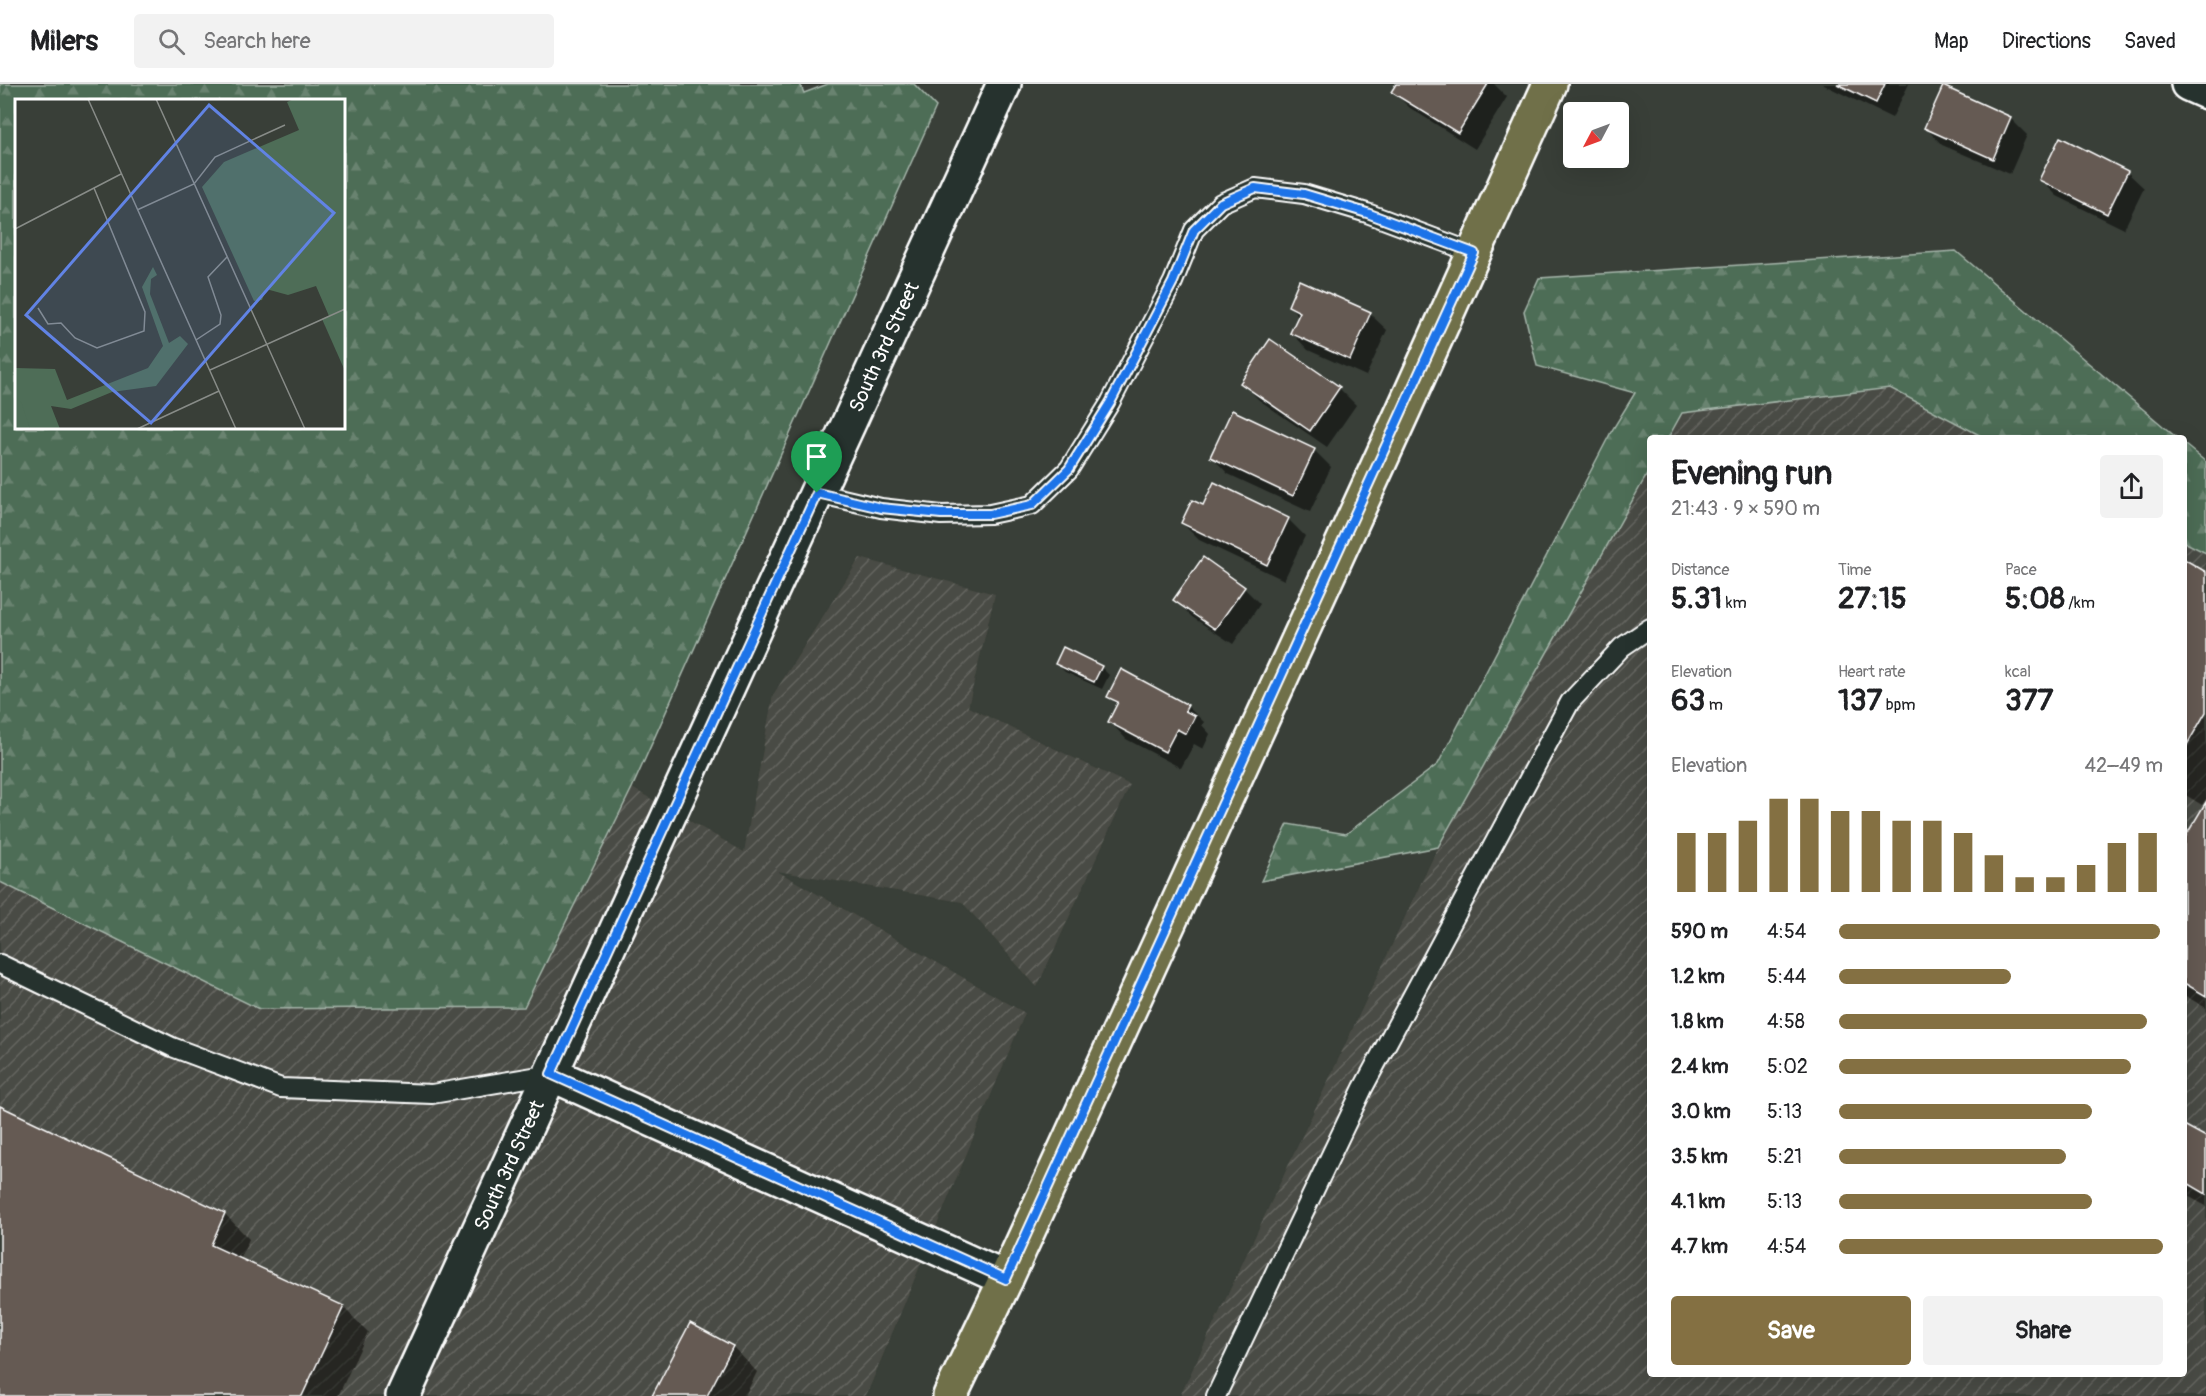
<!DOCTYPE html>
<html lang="en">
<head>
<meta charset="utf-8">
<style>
  :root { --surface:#fff; --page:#f2f2f2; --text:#202124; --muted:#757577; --line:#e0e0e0; --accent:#847042 }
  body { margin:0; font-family:Pangolin,sans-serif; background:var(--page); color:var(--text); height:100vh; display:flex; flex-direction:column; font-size:22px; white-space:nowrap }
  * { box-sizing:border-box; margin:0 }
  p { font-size:20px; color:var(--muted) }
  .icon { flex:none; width:33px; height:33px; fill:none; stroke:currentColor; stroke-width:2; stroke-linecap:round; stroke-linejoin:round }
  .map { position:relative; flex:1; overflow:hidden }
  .sheet { position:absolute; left:1647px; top:351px; width:540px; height:942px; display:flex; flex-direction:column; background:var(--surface); border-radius:6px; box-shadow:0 6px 24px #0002 }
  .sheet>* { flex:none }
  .needle { width:39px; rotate:229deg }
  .tools { position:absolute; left:1563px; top:18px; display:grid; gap:12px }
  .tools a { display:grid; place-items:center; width:66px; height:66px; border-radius:6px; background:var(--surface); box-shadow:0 6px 24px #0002; font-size:30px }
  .pin { position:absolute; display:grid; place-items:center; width:51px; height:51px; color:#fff; margin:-62px -26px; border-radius:50% 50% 50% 0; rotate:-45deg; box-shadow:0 0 6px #0007 }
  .pin .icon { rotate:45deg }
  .round { display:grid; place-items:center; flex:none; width:63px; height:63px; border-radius:6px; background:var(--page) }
  .headline { display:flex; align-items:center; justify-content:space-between; height:102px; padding:0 24px }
  h1 { font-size:33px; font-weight:700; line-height:45px }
  .metrics { display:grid; grid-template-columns:repeat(3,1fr); gap:9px; height:102px; padding:6px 24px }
  .metrics div { display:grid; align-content:center }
  .metrics b { font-size:30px; font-weight:700 }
  .metrics small { font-size:16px; font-weight:400 }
  .metrics p { font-size:16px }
  .chart { height:168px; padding:12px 24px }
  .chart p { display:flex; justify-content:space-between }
  .chart svg { width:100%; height:108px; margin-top:6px; stroke:var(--accent); stroke-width:6 }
  .action { display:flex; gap:12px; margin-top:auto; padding:12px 24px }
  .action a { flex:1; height:69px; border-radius:6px; background:var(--accent); color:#fff; font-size:24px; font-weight:700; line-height:69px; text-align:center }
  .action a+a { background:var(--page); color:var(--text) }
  ul { padding:0 24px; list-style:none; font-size:20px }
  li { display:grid; grid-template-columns:96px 72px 1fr; align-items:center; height:45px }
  li i { height:15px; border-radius:8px; background:var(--accent) }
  header { display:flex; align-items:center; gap:36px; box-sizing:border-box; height:84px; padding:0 30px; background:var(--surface); border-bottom:2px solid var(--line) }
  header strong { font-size:28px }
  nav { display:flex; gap:33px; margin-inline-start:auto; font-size:21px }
  .search { width:420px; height:54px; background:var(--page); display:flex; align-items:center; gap:15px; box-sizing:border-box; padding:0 21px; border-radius:6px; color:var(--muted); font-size:22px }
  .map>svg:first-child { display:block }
  .industrial { fill:url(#industrial-furrows) }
  .forest { fill:url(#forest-firs); stroke:#a6b6ab; stroke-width:1.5; fill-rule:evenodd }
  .shadow { fill:#0007 }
  .building { fill:#655a53; stroke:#fff; stroke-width:1.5 }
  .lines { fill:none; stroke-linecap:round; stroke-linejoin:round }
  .lane-casing { stroke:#fff; stroke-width:22 }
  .street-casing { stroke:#fff; stroke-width:38 }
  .primary-casing { stroke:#fff; stroke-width:38 }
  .lane { stroke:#26332d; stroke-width:18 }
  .street { stroke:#26332d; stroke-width:33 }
  .primary { stroke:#6f704a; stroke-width:33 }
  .route-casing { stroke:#fff; stroke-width:12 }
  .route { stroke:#1a73e8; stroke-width:8 }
  .labels { text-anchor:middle; stroke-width:4.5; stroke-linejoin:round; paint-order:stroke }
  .street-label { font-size:20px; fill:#fff; stroke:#26332d }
  .inset-road { fill:none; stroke:#888c88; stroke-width:1.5 }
  .view { fill:#6183e4; fill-opacity:0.15; stroke:#6183e4; stroke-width:3 }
  .inset-edge { fill:none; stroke:#fff; stroke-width:3 }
</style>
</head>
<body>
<header>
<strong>Milers</strong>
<div class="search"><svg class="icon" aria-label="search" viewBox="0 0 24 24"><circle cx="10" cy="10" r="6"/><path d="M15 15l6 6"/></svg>Search here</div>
<nav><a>Map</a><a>Directions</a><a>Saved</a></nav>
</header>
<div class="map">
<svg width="2206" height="1312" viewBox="0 0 2206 1312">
  <defs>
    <pattern id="industrial-furrows" width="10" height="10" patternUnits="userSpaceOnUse" patternTransform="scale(1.5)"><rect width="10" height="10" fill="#4a4b44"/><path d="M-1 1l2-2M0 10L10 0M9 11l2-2" fill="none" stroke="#656660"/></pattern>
    <pattern id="forest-firs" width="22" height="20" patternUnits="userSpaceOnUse" patternTransform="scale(1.5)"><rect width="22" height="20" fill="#4e6d57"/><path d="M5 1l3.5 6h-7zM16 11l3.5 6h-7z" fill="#698370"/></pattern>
  </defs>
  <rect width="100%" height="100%" fill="#393f38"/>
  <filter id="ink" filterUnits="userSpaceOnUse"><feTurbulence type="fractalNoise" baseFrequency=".0167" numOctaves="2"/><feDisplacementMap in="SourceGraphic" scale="12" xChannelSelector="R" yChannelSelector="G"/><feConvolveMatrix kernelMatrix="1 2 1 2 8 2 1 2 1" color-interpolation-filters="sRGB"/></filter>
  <g filter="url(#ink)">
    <g class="industrial">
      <path d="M1890,304L1985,354H1668L1681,329Z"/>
      <path d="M1650,385V1290H2184V458L2206,469V1312H1180L1438,763Z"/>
      <path d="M860,474L995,510L968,623L1130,701L1037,903L962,818L777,787L1025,929L866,1312H0V798L259,925L524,923L632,704L744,768L773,611Z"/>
    </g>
    <g class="forest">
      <path d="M0,0H800L804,9L828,0H914L936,23L632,704L524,923L259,925L0,798ZM344,16V344H16V16Z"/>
      <path d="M1956,167L2177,354H1985L1890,304L1682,329L1668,354H1650V385L1438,763L1261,797L1288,740L1346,750L1438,680L1611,348L1635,309L1537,282L1524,227L1539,194Z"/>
      <path d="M2184,360L2206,378V469L2184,458Z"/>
    </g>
    <g class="shadow">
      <path d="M1398,0H1494L1507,13L1475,65L1410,24L1393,8Z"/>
      <path d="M1822,0H1909L1892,34Z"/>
      <path d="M2010,34L2027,51L2010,90L1942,61L1926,44Z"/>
      <path d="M2127,88L2144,104L2124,145L2057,112L2041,96Z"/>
      <path d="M1289,222L1370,230L1387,246L1366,292L1308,266L1292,249L1299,232Z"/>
      <path d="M1271,257L1339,304L1356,321L1327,363L1259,316L1242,299Z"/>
      <path d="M1314,366L1331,383L1310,428L1228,390L1212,373Z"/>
      <path d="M1204,423L1288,435L1305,452L1284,496L1199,456L1182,439Z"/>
      <path d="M2184,477L2206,490V715L2202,721L2184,710Z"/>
      <path d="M1244,504L1260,520L1233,560L1192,533L1175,516Z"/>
      <path d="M1057,580L1101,583L1109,591L1102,605L1065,588Z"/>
      <path d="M1109,612L1187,622L1204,638L1202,641L1210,650L1203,665L1194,660L1181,684L1126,655L1110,638L1118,622Z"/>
      <path d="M2206,721V924L2184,911V758Z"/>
      <path d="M0,1023L225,1130L249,1155L240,1176L343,1223L368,1248L338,1312H0Z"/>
      <path d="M2184,1042L2206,1055V1122L2184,1110Z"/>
      <path d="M733,1263L757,1288L745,1312H653Z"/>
    </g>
    <g class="building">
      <path d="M1396,0H1488L1458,49L1391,8Z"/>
      <path d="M1837,0H1885L1876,19Z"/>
      <path d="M1943,2L2011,33L1993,75L1924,44Z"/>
      <path d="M2060,53L2128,87L2107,130L2039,96Z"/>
      <path d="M1299,196L1371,228L1350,276L1290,249L1300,228L1288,222Z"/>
      <path d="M1270,255L1340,303L1310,347L1240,299Z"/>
      <path d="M1232,326L1315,365L1293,412L1210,373Z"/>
      <path d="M1214,398L1289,434L1267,481L1181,439L1192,416L1203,421Z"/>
      <path d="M1203,473L1245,503L1215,545L1173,516Z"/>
      <path d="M2184,475L2206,488V628L2184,666Z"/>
      <path d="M1063,563L1102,582L1094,598L1055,580Z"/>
      <path d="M1121,585L1188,621L1185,627L1195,632L1186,650L1177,645L1165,668L1108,638L1118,618L1107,613Z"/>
      <path d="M2206,718V912L2184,899V755Z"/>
      <path d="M0,1022L225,1129L211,1161L344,1222L302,1312H0Z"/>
      <path d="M2184,1041L2206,1053V1110L2184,1097Z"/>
      <path d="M690,1239L733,1262L707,1312H652Z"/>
    </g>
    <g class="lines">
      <defs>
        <g id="lane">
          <path d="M817,409L881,424L941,431L990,430L1032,421L1069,385L1110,319L1173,198L1194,146L1221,119L1255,104L1304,110L1367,129L1474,169"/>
          <path d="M0,880L172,963L281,1004L432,1010L551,990"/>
          <path d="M1216,1312L1363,1004L1570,618L1622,563L1650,544"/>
        </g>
        <g id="street">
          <path d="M2188,0L2206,8"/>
          <path d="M551,990L1006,1195"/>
          <path id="s1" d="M403,1312L1004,0"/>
        </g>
        <path id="primary" d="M950,1312L1006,1195L1403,327L1550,0"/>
      </defs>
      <use href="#lane" class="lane-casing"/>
      <use href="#street" class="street-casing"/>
      <use href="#primary" class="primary-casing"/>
      <use href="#lane" class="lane"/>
      <use href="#street" class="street"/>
      <use href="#primary" class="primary"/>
    </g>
  </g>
  <g class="lines" filter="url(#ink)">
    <defs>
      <path id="route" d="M1255,104L1304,110L1367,129L1474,169L1006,1195L551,990L817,409L881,424L941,430H990L1032,421L1069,385L1110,319L1173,198L1194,146L1221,119Z"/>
    </defs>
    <use href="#route" class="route-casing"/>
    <use href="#route" class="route"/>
  </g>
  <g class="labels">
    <g class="street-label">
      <text dy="7" stroke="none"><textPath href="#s1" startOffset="1154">South 3rd Street</textPath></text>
      <text dy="7" stroke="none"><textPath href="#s1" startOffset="254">South 3rd Street</textPath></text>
    </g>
  </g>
  <g transform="translate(15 15)">
    <rect width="330" height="330" fill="#393f38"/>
    <path d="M279,0H330V210L314,217L301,187L273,196L251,190L247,201L239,202L187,88L209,63L284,31L272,3ZM138,168L142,176L136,180L135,195L154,244L165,237L173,245L141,287L97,293L56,310L36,307L45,330H15L0,296V269L40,270L52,301L133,269L148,247L127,188Z" fill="#4e6d57"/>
    <path d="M0,296L7,305L15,330H0Z" fill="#4e6d57"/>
    <path d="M330,210V272L307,220Z" fill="#4e6d57"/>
    <path class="inset-road" d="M73,0L221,330M141,0L290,330M122,111L179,85L200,58L270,26M0,130L106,75M23,209L33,225L46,224L60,239L82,249L129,232L130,213L79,89M181,241L205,225L206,216L193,178L212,158M195,271L330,210M122,330L204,292"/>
    <path class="view" d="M194,6L319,114L136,324L11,216Z"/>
    <rect width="330" height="330" class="inset-edge"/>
  </g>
</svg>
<div class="tools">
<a><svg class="needle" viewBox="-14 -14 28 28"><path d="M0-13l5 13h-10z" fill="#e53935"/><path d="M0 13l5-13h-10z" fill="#757577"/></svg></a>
</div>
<div class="pin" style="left:817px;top:409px;background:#1e9e55"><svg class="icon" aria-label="arrive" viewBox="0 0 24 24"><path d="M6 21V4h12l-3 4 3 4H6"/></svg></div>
<section class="sheet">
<div class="headline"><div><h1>Evening run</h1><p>21:43 · 9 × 590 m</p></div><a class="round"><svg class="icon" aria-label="share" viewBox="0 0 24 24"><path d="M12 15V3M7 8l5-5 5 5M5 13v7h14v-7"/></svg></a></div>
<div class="metrics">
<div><p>Distance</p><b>5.31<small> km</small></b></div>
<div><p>Time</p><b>27:15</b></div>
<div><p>Pace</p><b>5:08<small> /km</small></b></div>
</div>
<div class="metrics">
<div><p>Elevation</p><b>63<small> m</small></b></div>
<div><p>Heart rate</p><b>137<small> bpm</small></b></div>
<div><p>kcal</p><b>377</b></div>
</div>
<div class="chart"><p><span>Elevation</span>42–49 m</p>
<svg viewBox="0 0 160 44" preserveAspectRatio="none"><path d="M5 44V20M15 44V20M25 44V15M35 44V6M45 44V6M55 44V11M65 44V11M75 44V15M85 44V15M95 44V20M105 44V29M115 44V38M125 44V38M135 44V33M145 44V24M155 44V20"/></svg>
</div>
<ul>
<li><b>590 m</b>4:54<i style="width:99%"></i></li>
<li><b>1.2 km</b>5:44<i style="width:53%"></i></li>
<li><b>1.8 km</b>4:58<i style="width:95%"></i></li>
<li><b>2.4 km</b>5:02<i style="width:90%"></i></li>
<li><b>3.0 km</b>5:13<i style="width:78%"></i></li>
<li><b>3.5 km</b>5:21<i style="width:70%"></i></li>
<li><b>4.1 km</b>5:13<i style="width:78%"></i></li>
<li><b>4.7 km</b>4:54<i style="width:100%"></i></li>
</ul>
<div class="action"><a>Save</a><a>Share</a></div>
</section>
</div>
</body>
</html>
